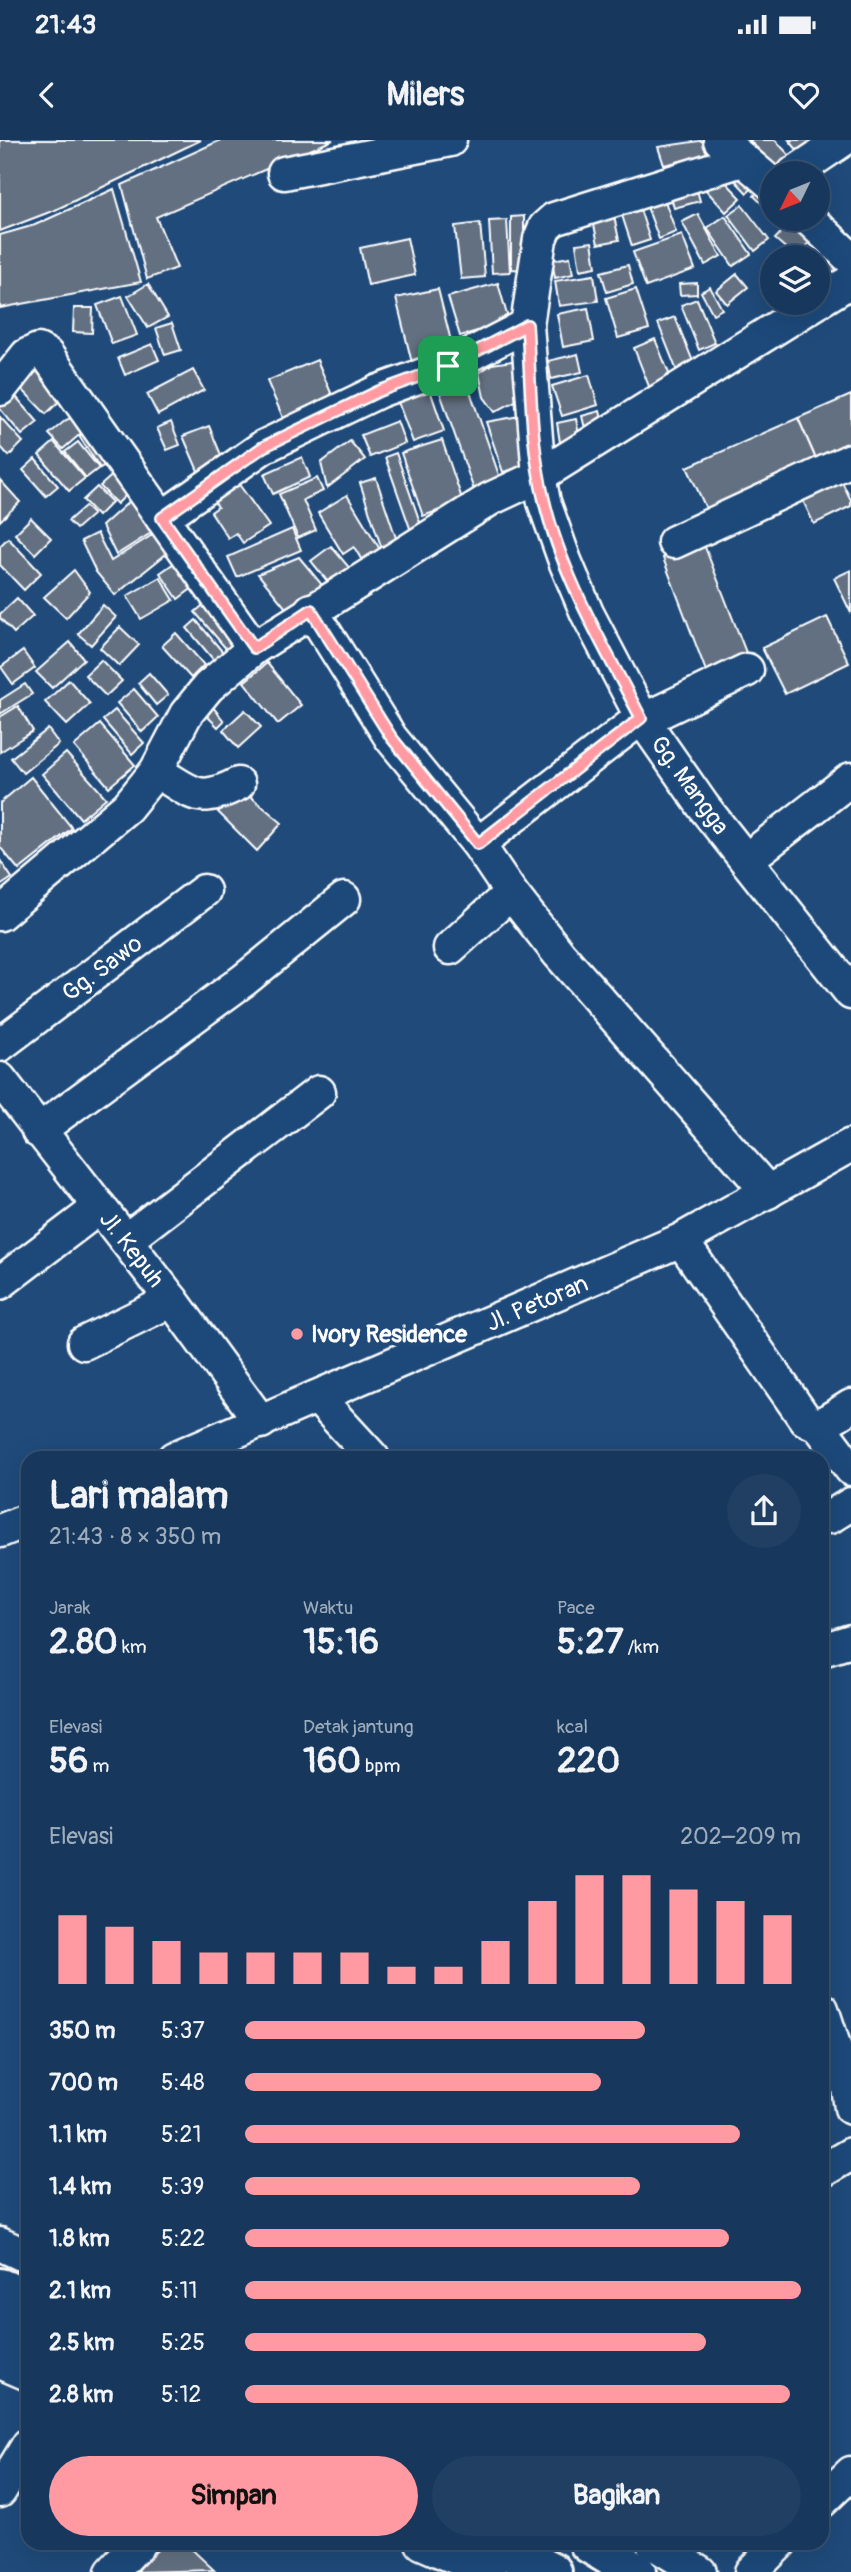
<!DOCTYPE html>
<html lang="id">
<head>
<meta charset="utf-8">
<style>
  :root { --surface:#17385c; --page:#203f62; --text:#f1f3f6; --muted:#9eacbb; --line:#365272; --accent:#ff9aa2 }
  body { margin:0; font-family:Pangolin,sans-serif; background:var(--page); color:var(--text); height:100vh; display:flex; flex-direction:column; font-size:26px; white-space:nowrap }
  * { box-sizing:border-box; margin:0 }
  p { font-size:23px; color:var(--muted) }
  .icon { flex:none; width:38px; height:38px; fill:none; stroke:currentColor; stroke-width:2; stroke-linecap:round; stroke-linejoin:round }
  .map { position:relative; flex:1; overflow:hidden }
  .panel { position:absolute; left:21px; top:1311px; width:808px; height:1099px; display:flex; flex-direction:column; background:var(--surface); border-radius:21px; box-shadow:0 7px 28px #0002,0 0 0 2px var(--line) }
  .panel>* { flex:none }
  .needle { width:46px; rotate:227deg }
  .fabs { position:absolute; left:760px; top:21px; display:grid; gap:14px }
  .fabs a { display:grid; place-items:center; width:70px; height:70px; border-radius:50%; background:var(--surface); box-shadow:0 7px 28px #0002,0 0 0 2px var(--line); font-size:35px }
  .pin { position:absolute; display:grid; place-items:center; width:60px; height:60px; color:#fff; margin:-30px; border-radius:14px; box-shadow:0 4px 10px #0006 }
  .round { display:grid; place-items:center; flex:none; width:74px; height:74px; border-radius:37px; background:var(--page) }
  .head { display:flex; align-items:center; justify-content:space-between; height:119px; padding:0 28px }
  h1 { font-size:38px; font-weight:700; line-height:52px }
  .stats { display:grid; grid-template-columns:repeat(3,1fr); gap:10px; height:119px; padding:7px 28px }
  .stats div { display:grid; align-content:center }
  .stats b { font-size:35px; font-weight:700 }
  .stats small { font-size:19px; font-weight:400 }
  .stats p { font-size:19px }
  .chart { height:196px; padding:14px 28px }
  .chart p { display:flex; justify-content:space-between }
  .chart svg { width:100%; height:126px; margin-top:7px; stroke:var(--accent); stroke-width:6 }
  .action { display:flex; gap:14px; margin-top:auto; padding:14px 28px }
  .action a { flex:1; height:80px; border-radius:42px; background:var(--accent); color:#111; font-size:28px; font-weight:700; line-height:80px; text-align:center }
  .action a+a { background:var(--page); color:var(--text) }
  ul { padding:0 28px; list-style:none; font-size:23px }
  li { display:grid; grid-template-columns:112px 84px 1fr; align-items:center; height:52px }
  li i { height:18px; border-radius:9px; background:var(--accent) }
  .status { display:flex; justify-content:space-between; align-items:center; height:49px; padding:0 35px; background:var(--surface); direction:ltr }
  .status svg { height:19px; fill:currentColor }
  header { display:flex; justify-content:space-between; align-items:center; height:91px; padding:0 28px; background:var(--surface); font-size:32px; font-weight:700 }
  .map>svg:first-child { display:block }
  .building { fill:#626f81; stroke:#fff; stroke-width:2 }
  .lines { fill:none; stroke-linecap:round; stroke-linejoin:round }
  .minor-casing { stroke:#fff; stroke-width:37 }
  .major-casing { stroke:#fff; stroke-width:44 }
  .minor { stroke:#1f4a7a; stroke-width:32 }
  .major { stroke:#1f4a7a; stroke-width:38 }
  .route-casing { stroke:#fff; stroke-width:14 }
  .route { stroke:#ff9aa2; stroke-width:9 }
  .poi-dot { fill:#ff9aa2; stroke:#1f4a7a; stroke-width:2.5 }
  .labels { text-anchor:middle; stroke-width:7; stroke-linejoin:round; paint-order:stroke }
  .street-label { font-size:24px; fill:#fff; stroke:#1f4a7a }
  .poi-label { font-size:24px; font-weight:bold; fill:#fff; stroke:#1f4a7a; text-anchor:start }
</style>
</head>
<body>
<div class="status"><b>21:43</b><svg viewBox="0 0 49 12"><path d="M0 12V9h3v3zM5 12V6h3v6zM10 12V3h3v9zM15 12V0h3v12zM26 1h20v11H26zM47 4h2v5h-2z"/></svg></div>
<header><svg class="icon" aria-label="back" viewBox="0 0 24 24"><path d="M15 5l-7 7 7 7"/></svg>Milers<svg class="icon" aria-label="heart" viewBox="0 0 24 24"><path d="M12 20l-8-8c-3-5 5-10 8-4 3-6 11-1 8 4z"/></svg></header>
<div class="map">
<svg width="851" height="2432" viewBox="0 0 851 2432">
  <rect width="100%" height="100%" fill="#1f4a7a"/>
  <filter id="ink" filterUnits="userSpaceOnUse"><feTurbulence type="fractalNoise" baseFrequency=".0143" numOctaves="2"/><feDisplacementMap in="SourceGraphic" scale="14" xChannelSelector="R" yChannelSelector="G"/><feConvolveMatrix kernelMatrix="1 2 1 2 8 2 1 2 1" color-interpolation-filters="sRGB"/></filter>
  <g filter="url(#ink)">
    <g class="building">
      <path d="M0,0H201L55,70L0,91Z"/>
      <path d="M221,0H333L156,77L177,128L147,139L122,45Z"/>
      <path d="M706,0L719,12L664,25L658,7Z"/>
      <path d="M749,0H775L791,17L778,30Z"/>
      <path d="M789,0H822L802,16Z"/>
      <path d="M745,31L757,44L747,53L730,35Z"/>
      <path d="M720,36L741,58L726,72L705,49Z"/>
      <path d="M695,43L700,61L674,68L669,50Z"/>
      <path d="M762,47L772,55V73L754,56Z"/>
      <path d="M114,49L141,142L0,168V95L35,85Z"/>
      <path d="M661,50L676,92L659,99L643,56Z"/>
      <path d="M636,57L650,100L632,106L618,63Z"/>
      <path d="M742,65L769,100L755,111L728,75Z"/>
      <path d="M613,71L619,100L598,104L592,75Z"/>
      <path d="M698,74L721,116L705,125L682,82Z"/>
      <path d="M524,76V130L511,129V77Z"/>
      <path d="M725,76L751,114L733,126L707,88Z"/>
      <path d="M794,79L815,96L796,117L775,99Z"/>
      <path d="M507,80L510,132L492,133L489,81Z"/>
      <path d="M480,83L485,137L461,139L455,86Z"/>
      <path d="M682,95L695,129L646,147L633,112Z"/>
      <path d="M407,98L415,135L368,145L360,108Z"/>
      <path d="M592,102L596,127L580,130L576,104Z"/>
      <path d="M820,102L847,129L827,148L817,138V117H806Z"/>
      <path d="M570,117L573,134L555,138L552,120Z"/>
      <path d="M628,125L633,144L607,152L601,132Z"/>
      <path d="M737,134L748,147L727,164L716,151Z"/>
      <path d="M594,135L598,161L559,166L555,141Z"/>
      <path d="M498,143L509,182L460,196L448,157Z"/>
      <path d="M697,143V154L680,155L679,144Z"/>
      <path d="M148,144L168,177L148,188L128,156Z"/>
      <path d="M710,147L722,169L713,174L701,152Z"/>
      <path d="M438,149L456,221L414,231L396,158Z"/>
      <path d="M636,149L649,189L618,198L606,158Z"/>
      <path d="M122,156L137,195L112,204L97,165Z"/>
      <path d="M697,159L715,203L699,210L681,165Z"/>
      <path d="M74,168H93L92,193L73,192Z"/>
      <path d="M588,168L594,201L563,207L557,174Z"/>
      <path d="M675,177L696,229L679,236L658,183Z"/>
      <path d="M172,183L181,210L165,215L156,188Z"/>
      <path d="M655,199L674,246L652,254L634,208Z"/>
      <path d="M152,204L159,220L125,235L118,218Z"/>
      <path d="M578,214L582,232L551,239L548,221Z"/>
      <path d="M37,218L69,252L46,274L14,241Z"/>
      <path d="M317,220L337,267L287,287L267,241Z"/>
      <path d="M519,220V259L495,272L484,257L479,233L492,224Z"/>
      <path d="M193,230L204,250L158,275L147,254Z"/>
      <path d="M464,234L501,341L474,350L437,244Z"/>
      <path d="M589,235L598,265L562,276L552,246Z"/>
      <path d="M10,250L38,282L22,295L0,269V259Z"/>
      <path d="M430,250L444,291L413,302L398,262Z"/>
      <path d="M851,255V312L819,326L798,278Z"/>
      <path d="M600,271L605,292L587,297L582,276Z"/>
      <path d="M83,273L92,284L63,309L49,294L66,280Z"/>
      <path d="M525,275V326L503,332L486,282Z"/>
      <path d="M0,277L23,302L9,316L0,306Z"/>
      <path d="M798,278L819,326L709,375L687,327Z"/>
      <path d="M576,279L581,306L561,309L557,283Z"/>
      <path d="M397,281L405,303L370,317L361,295Z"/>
      <path d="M171,282L180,305L167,310L157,288Z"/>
      <path d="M209,286L226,327L201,338L183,296Z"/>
      <path d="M93,287L114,319L100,328L79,296Z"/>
      <path d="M442,300L463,362L423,376L401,313Z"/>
      <path d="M350,301L365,319L327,348L321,323Z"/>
      <path d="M54,302L85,338L69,351L39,315Z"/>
      <path d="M78,302L99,328L86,338L65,312Z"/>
      <path d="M396,313L422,388L411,391L385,317Z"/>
      <path d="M302,317L310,337L273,354L264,334Z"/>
      <path d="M35,319L58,346L46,356L23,330Z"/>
      <path d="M836,330L851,360V366L814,384L797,348Z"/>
      <path d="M116,332L132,349L117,364L100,346Z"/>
      <path d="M317,338L323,351L303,360L316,390L298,398L279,354Z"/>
      <path d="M376,338L399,407L383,412L360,343Z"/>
      <path d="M0,340L20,362L0,381Z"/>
      <path d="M238,343L269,386L243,403L236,393L228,398L211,372L218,367L213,360Z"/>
      <path d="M97,347L112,362L98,376L83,360Z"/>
      <path d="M347,355L381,411L363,422L354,407L343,414L318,373Z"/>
      <path d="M132,359L154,391L116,415L102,386Z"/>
      <path d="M85,366L93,374L76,389L68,381Z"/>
      <path d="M31,378L51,398L35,414L15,394Z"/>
      <path d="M292,389L301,410L237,437L228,417Z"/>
      <path d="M160,390L166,414L115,455L96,432L81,401L97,393L111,421Z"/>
      <path d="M8,398L41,433L24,450L0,425V406Z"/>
      <path d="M703,402L750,523L709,539L663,418Z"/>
      <path d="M331,406L352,431L332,447L311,421Z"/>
      <path d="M299,417L327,451L294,478L258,434Z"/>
      <path d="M180,419L198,444L178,459L160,433Z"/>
      <path d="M74,430L90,452L66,478L44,457Z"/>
      <path d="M851,430V473L834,438Z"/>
      <path d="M160,437L174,460L141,479L127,456Z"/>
      <path d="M17,458L33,476L14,493L0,478V474Z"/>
      <path d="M208,461L247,505L233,517L195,472Z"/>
      <path d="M103,465L116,477L91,505L78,494Z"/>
      <path d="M827,477L849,523L785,554L762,508Z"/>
      <path d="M196,480L231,522L222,530L187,488Z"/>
      <path d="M120,487L139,505L119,526L100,508Z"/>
      <path d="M176,493L204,525L191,538L162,506Z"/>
      <path d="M70,502L84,519L52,548L36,532Z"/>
      <path d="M23,511L35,528L13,544L1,527Z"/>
      <path d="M101,520L122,541L106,556L85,535Z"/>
      <path d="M267,523L301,565L278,584L244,542Z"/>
      <path d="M149,533L168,555L156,565L138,543Z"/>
      <path d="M69,540L90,564L67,585L45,562Z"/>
      <path d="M25,544L32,554L0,574V560Z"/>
      <path d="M220,544L227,552L213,567L224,581L218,587L206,575L204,566Z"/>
      <path d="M134,549L158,577L142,592L117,563Z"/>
      <path d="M18,566L33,591L0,612V577Z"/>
      <path d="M115,570L144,603L132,614L103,580Z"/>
      <path d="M245,570L261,587L238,608L223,590Z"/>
      <path d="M100,584L135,625L109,647L74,606Z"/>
      <path d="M48,589L59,604L23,633L11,618Z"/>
      <path d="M66,613L106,658L81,679L42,634Z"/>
      <path d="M31,637L72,688L19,730L0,707V663Z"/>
      <path d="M243,650L282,683L257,711L218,672Z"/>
      <path d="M0,720L12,738L0,746Z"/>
      <path d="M164,2403H185L214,2430L136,2432Z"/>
    </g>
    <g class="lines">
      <defs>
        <g id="minor">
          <path d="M720,0L772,44"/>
          <path d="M742,20L554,79L545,87L540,99L527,185L539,336L544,362L565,421L587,473L643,580L703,666L851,853"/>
          <path d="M284,33L450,0"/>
          <path d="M794,33L843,0"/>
          <path d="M809,79L851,119"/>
          <path d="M817,162L851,141"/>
          <path d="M0,249L27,215L38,210L47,215L254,508"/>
          <path d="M162,378L263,307L379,251L448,226L527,185"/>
          <path d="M674,402L851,320"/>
          <path d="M311,470L391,598L478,704L511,753L559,814L768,1052"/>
          <path d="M643,580L747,530"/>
          <path d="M156,631C192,652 197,665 238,644"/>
          <path d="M478,704L641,578"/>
          <path d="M746,720L851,639"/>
          <path d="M0,774L127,667L156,631L186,574L208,547L254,508L490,359L539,336L816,163"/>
          <path d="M450,808L511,753"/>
          <path d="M0,905L204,751"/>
          <path d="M0,939L172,1160L261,1282"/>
          <path d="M38,991L244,840L344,759"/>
          <path d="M126,1100L319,952"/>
          <path d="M681,1100L805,1279L819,1286L851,1329"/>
          <path d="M0,1143L100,1067"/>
          <path d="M84,1203L172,1160"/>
          <path d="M317,1257L373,1318"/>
          <path d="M819,1286L851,1266"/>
          <path d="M174,1318L681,1100L851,1005"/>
          <path d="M830,1377L851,1364"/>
          <path d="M0,1391L28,1380"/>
          <path d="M822,1510L851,1501"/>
          <path d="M822,1869L848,1948L851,1968"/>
          <path d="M822,2031L851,2014"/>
          <path d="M0,2104L28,2117"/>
          <path d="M0,2222L28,2234"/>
          <path d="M0,2351L28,2305"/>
          <path d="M822,2361L851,2333"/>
          <path d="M422,2403L489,2432"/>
          <path d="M653,2403L700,2432"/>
          <path d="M112,2432L139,2403"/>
          <path d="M751,2432L780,2403"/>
        </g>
        <g id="major">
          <path d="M0,2148L28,2160"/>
          <path d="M0,2186L28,2198"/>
          <path d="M494,2403L552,2432"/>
          <path d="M589,2403L636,2432"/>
        </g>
      </defs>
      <use href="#minor" class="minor-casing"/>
      <use href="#major" class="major-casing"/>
      <use href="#minor" class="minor"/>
      <use href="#major" class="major"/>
    </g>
  </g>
  <g class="lines" filter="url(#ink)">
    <defs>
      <path id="route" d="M527,185C531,242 530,304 544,360C562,437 605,508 641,578L478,704L391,597L311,470L254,508L162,378L263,307L379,251L448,226Z"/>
    </defs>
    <use href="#route" class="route-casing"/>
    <use href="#route" class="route"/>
  </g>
  <circle class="poi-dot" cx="297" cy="1194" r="7"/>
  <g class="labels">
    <g class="street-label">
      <text transform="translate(690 645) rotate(54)" y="8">Gg. Mangga</text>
      <text transform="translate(102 828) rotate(-37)" y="8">Gg. Sawo</text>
      <text transform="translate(132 1109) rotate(52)" y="8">Jl. Kepuh</text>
      <text transform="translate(537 1163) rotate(-23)" y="8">Jl. Petoran</text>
    </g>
    <g class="poi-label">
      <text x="311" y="1202">Ivory Residence</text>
    </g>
  </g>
</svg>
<div class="fabs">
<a><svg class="needle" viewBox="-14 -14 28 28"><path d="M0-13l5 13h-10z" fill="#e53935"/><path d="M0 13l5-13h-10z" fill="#9eacbb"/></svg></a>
<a><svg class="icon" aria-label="layers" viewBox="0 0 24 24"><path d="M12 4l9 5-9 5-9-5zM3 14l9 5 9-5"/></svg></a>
</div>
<div class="pin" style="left:448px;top:226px;background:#1e9e55"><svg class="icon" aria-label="arrive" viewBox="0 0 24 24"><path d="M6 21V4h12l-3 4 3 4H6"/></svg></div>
<section class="panel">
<div class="head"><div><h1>Lari malam</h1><p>21:43 · 8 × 350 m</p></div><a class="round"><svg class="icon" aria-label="share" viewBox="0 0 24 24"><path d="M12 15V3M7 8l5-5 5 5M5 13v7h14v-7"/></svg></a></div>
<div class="stats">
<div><p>Jarak</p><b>2.80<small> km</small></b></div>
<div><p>Waktu</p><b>15:16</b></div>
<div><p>Pace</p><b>5:27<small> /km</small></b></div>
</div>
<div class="stats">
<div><p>Elevasi</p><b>56<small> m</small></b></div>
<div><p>Detak jantung</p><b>160<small> bpm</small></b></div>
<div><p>kcal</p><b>220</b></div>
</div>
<div class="chart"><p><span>Elevasi</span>202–209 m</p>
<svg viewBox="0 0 160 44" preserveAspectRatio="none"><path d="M5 44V20M15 44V24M25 44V29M35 44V33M45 44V33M55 44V33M65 44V33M75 44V38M85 44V38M95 44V29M105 44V15M115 44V6M125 44V6M135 44V11M145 44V15M155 44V20"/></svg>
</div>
<ul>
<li><b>350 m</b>5:37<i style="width:72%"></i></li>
<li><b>700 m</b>5:48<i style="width:64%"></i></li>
<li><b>1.1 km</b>5:21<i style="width:89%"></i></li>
<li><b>1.4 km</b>5:39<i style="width:71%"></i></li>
<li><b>1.8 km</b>5:22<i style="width:87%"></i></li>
<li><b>2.1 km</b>5:11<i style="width:100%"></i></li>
<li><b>2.5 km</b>5:25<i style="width:83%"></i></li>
<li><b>2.8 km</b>5:12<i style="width:98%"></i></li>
</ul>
<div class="action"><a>Simpan</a><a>Bagikan</a></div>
</section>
</div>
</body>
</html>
